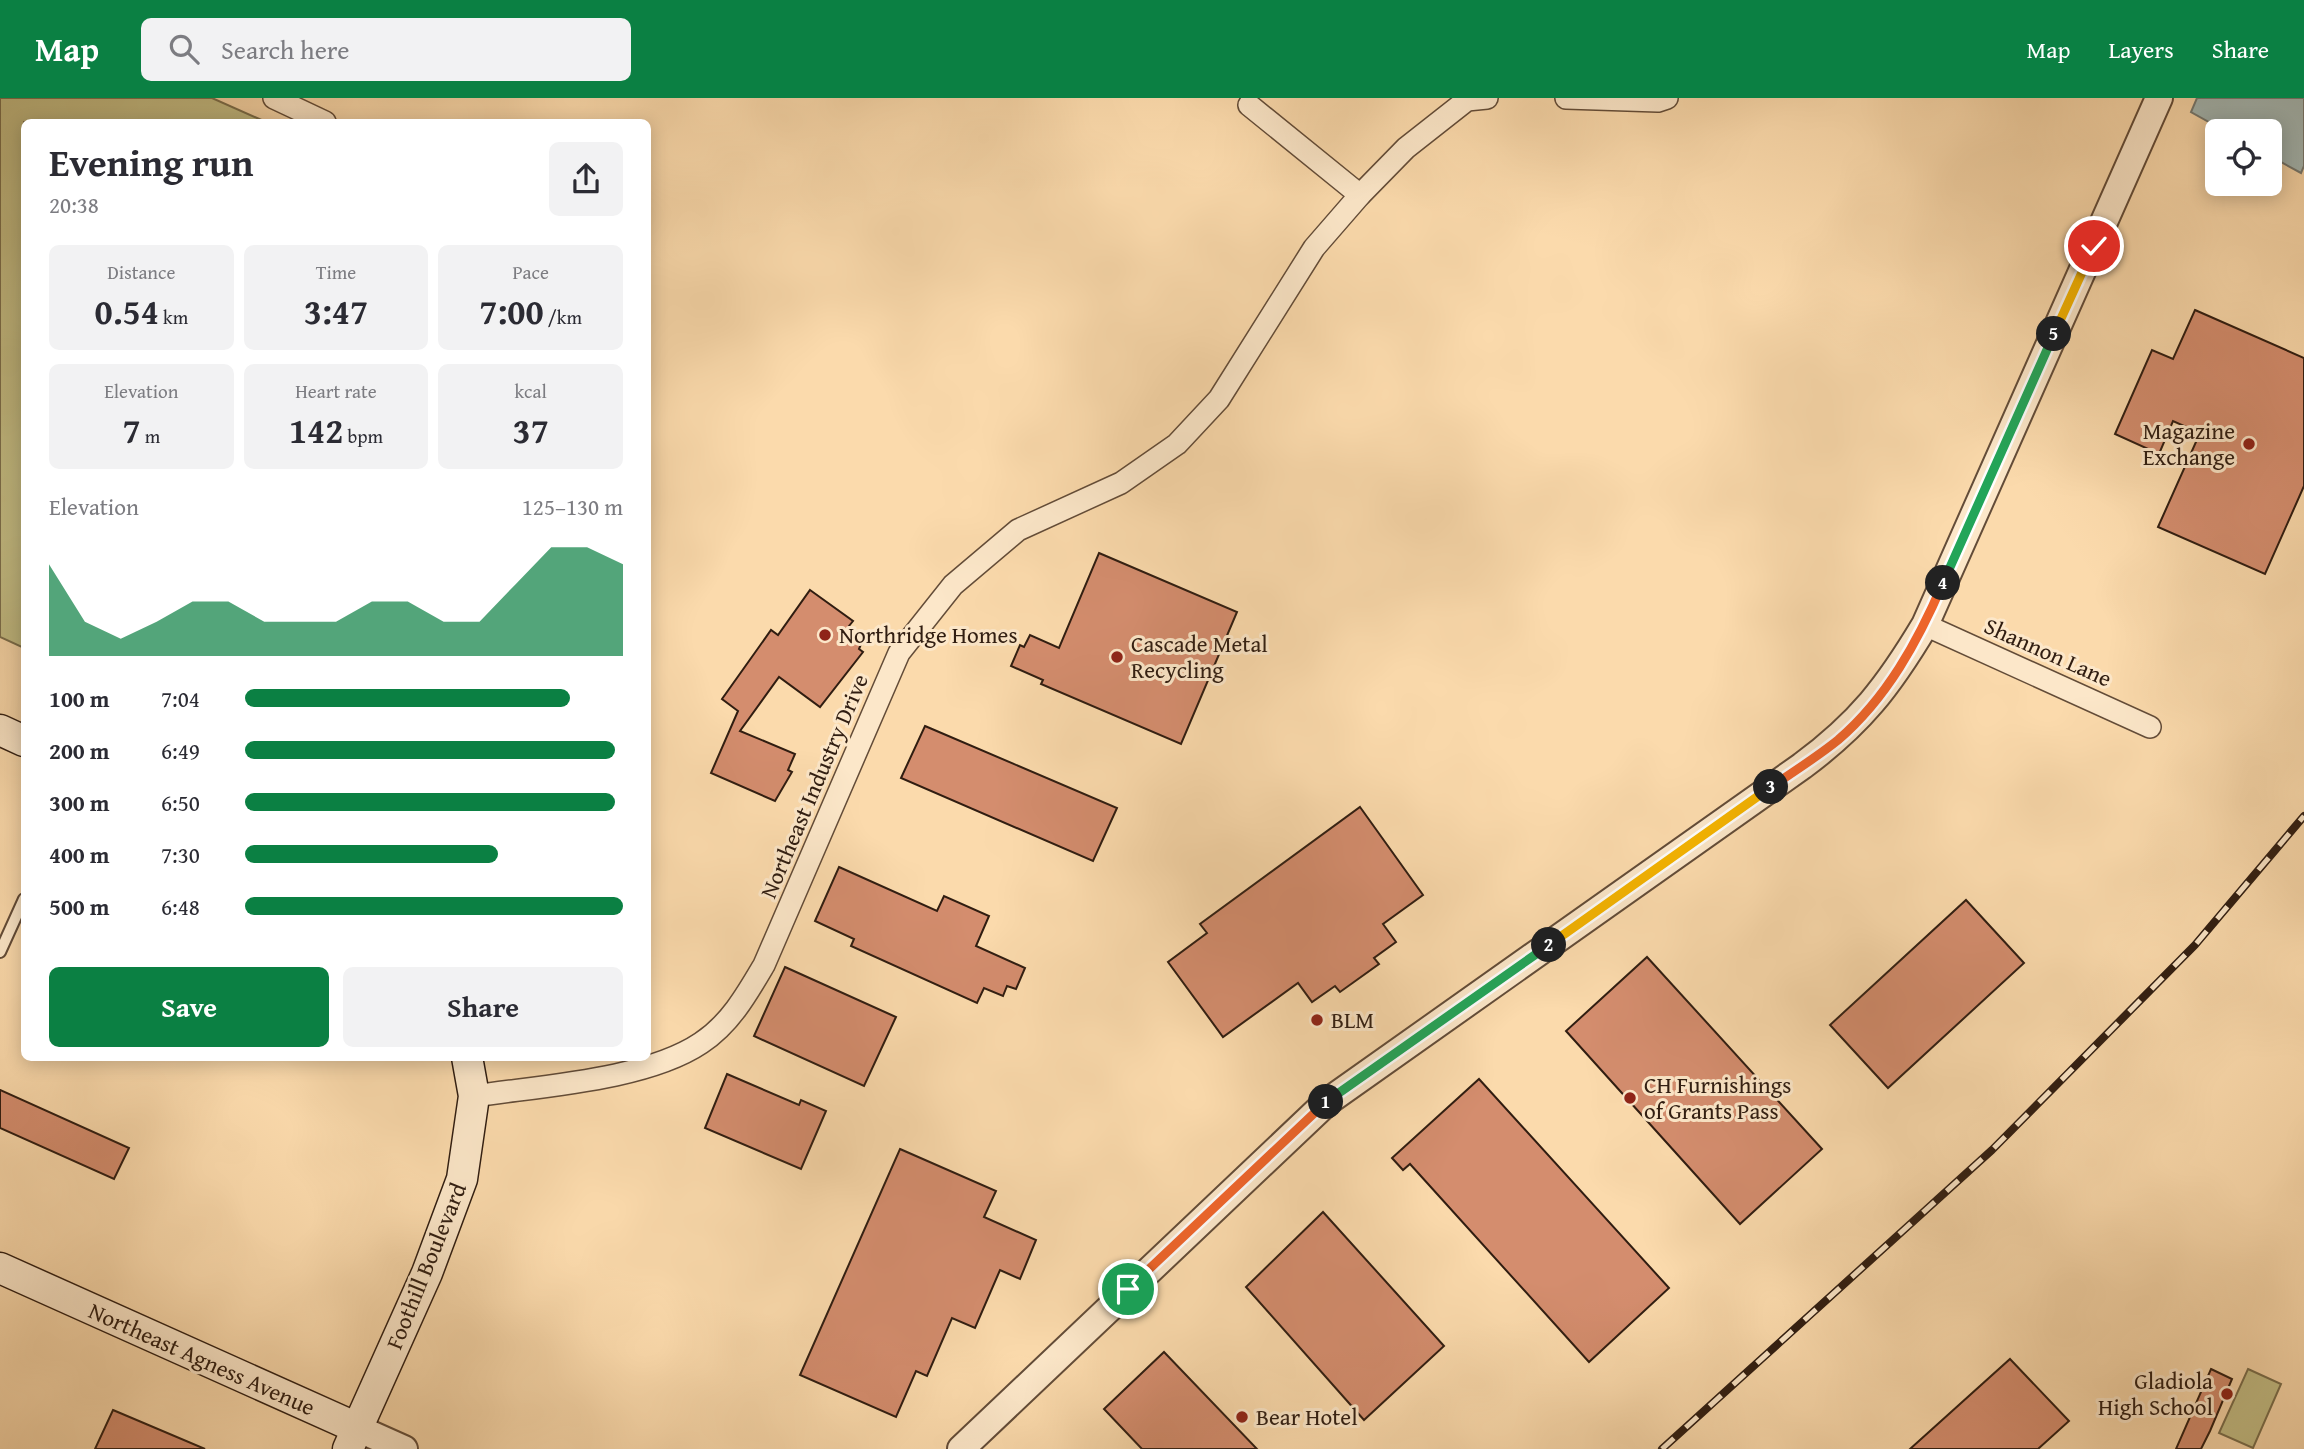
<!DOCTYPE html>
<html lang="en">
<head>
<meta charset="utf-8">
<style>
  :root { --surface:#fff; --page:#f2f2f3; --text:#2b2b33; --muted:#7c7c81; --accent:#0b8043 }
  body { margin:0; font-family:"Gentium Book Plus",serif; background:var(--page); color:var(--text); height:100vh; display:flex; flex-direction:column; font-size:26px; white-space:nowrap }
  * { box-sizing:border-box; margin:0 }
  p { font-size:23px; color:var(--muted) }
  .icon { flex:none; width:38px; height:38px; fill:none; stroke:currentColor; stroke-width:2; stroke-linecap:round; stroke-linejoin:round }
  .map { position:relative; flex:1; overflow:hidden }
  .details { position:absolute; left:21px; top:21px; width:630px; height:942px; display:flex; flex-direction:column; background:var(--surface); border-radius:10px; box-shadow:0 4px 18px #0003 }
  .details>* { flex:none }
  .tools { position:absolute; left:2205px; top:21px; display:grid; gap:14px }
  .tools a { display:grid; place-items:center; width:77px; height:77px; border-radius:10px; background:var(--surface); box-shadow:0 4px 18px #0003; font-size:35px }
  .pin { position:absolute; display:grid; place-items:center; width:60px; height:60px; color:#fff; margin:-30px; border:4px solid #fff; border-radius:50%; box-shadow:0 2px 7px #0007 }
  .km { position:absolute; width:35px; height:35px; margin:-18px; border-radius:50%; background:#222; color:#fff; font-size:19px; line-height:35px; text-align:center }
  .round { display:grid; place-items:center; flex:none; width:74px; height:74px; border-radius:10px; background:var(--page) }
  .summary { display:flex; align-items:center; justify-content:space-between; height:119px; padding:0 28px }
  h1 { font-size:38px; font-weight:700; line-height:52px }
  .stats { display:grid; grid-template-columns:repeat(3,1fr); gap:10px; height:119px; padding:7px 28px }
  .stats div { display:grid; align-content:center; border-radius:10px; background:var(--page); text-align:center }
  .stats b { font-size:35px; font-weight:700 }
  .stats small { font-size:19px; font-weight:400 }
  .stats p { font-size:19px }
  .chart { height:196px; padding:14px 28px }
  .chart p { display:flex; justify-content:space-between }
  .chart svg { width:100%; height:126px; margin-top:7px; fill:var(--accent); opacity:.7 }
  .action { display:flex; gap:14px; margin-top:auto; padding:14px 28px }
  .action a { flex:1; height:80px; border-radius:10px; background:var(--accent); color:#fff; font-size:28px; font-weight:700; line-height:80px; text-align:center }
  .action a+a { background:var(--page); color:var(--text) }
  ul { padding:0 28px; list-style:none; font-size:23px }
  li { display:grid; grid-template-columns:112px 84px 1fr; align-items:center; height:52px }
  li i { height:18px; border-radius:9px; background:var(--accent) }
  header { display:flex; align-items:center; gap:42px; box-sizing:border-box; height:98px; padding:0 35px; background:var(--accent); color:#fff }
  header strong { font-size:33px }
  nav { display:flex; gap:38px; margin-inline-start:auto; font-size:24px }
  .search { width:490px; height:63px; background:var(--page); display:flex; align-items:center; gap:18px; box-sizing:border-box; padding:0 24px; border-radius:10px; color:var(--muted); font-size:26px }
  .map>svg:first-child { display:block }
  .green { fill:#c3be86; stroke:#7a6e4c; stroke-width:2 }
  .water { fill:#a3b8b5; stroke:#757a73; stroke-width:2 }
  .building { fill:#d48d6e; stroke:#301d11; stroke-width:2 }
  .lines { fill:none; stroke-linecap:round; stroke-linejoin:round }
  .service-casing { stroke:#634c38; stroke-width:14 }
  .minor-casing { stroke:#634c38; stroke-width:24 }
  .tertiary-casing { stroke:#634c38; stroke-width:30 }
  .secondary-casing { stroke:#301d11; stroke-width:33 }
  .service { stroke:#fce7c9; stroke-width:10 }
  .minor { stroke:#fce7c9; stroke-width:21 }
  .tertiary { stroke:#fce7c9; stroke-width:26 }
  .secondary { stroke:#fce7c9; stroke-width:30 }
  .rail-casing { stroke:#301d11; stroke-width:8 }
  .rail { stroke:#fce7c9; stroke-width:5; stroke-dasharray:16; stroke-linecap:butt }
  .split-1-casing { stroke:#fff; stroke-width:14 }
  .split-2-casing { stroke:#fff; stroke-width:14 }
  .split-3-casing { stroke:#fff; stroke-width:14 }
  .split-4-casing { stroke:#fff; stroke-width:14 }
  .split-5-casing { stroke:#fff; stroke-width:14 }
  .split-6-casing { stroke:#fff; stroke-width:14 }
  .split-1 { stroke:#f0652b; stroke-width:9 }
  .split-2 { stroke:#22a559; stroke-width:9 }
  .split-3 { stroke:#f5b400; stroke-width:9 }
  .split-4 { stroke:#f0652b; stroke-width:9 }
  .split-5 { stroke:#22a559; stroke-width:9 }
  .split-6 { stroke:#f5b400; stroke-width:9 }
  .poi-dot { fill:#8f2418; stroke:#fce7c9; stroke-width:2.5 }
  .labels { text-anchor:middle; stroke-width:6; stroke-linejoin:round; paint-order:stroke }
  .poi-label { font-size:23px; fill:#301d11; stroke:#fce7c9; text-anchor:start }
  .street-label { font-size:23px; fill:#301d11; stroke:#fce7c9 }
</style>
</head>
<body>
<header>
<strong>Map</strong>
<div class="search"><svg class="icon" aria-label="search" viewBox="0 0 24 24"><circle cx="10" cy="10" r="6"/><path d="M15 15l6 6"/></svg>Search here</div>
<nav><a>Map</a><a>Layers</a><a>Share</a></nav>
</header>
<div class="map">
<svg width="2304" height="1351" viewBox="0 0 2304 1351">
  <rect width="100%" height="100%" fill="#fbdaac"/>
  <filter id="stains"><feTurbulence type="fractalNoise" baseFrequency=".00286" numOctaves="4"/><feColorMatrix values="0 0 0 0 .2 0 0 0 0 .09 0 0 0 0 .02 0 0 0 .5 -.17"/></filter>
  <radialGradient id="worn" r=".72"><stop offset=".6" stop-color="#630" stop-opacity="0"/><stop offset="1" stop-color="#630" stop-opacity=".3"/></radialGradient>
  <g class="green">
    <path d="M0,0H212L266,24H24V550L0,539Z"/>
    <path d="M2248,1271L2281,1286L2253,1350L2219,1335Z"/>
  </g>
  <path class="water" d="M2197,0H2304V68L2301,75L2270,58V33H2225L2191,14Z"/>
  <g class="building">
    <path d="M2195,212L2304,260V388L2265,476L2158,429L2200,335L2173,323L2159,356L2115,336L2152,252L2173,261Z"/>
    <path d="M1099,455L1237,514L1181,646L1041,586L1043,582L1011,568L1020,547L1024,549L1030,537L1059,550Z"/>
    <path d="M810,492L853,523L849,528L864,539L859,551L863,554L820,609L779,579L740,633L795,656L788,672L792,674L775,703L711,675L738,613L722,601L771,532L778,537Z"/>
    <path d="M925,628L1117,710L1093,763L901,680Z"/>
    <path d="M1360,709L1423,797L1383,826L1396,844L1374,860L1379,866L1340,894L1335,888L1312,904L1298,885L1223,939L1168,864L1207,835L1200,826Z"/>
    <path d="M839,769L937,813L944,798L989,818L976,848L1025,870L1016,891L1007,888L1003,898L984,890L977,905L851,848L854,841L815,823Z"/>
    <path d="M1966,802L2024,865L1888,990L1830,927Z"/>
    <path d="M1647,859L1822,1051L1740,1126L1566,933Z"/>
    <path d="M785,869L896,919L864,988L754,938Z"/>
    <path d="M727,976L799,1007L801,1002L826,1013L801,1071L705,1030Z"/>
    <path d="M1479,981L1669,1190L1589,1264L1410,1066L1403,1072L1392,1060Z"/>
    <path d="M0,992L129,1050L114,1081L0,1030Z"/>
    <path d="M900,1051L996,1093L984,1119L1036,1142L1020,1181L1000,1172L975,1230L952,1220L927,1278L916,1273L896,1319L800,1277Z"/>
    <path d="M1323,1114L1444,1248L1364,1322L1246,1189Z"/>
    <path d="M1164,1254L1257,1351H1142L1104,1311Z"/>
    <path d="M2010,1261L2069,1323L2038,1351H1910Z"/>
    <path d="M2211,1271L2232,1281L2210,1333L2201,1351H2176Z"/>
    <path d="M113,1312L205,1351H95Z"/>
  </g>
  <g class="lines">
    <defs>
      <path id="service" d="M0,854L24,801"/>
      <g id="minor">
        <path d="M274,0L325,24"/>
        <path d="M1566,0L1658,3L1667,0"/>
        <path d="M1249,7L1360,97"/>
        <path d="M1925,527L2150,629"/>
        <path d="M474,998C540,988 646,982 701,945C730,926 747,896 764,867L899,555L953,487L1018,432L1121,385L1177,346L1219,301L1314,150L1360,97L1406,50L1467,2L1487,0"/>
      </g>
      <g id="tertiary">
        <path d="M357,1330L404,1351"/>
        <path d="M961,1351L1327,1004L1802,668C1860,625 1888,589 1925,527L2159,0"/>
      </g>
      <g id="secondary">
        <path d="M0,632L24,643"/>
        <path d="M0,1170L357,1330"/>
        <path d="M348,1351L427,1175L462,1081L474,998L467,959"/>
      </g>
    </defs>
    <use href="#service" class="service-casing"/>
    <use href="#minor" class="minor-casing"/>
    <use href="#tertiary" class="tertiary-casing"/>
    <use href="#secondary" class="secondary-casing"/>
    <use href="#service" class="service"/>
    <use href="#minor" class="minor"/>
    <use href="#tertiary" class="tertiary"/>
    <use href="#secondary" class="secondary"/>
    <defs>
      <path id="rail" d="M1662,1351L1992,1052L2195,847L2304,718"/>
    </defs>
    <use href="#rail" class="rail-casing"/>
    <use href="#rail" class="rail"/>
  </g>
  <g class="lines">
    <defs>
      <path id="split-1" d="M1128,1191L1326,1004"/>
      <path id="split-2" d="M1326,1004L1549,847"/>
      <path id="split-3" d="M1549,847L1771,689"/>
      <path id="split-4" d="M1771,689C1793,674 1817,659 1838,642C1887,600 1918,543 1943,485"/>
      <path id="split-5" d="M1943,485L2054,236"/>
      <path id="split-6" d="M2054,236L2094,148"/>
    </defs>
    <use href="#split-1" class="split-1-casing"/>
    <use href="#split-2" class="split-2-casing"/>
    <use href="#split-3" class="split-3-casing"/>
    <use href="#split-4" class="split-4-casing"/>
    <use href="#split-5" class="split-5-casing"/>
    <use href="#split-6" class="split-6-casing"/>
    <use href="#split-1" class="split-1"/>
    <use href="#split-2" class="split-2"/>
    <use href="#split-3" class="split-3"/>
    <use href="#split-4" class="split-4"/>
    <use href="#split-5" class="split-5"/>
    <use href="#split-6" class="split-6"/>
  </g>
  <g class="poi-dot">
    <circle cx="2249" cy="346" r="7"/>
    <circle cx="825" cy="537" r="7"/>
    <circle cx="1117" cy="559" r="7"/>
    <circle cx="1317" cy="922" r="7"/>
    <circle cx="1630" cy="1000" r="7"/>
    <circle cx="2227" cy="1296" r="7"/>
    <circle cx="1242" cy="1319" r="7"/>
  </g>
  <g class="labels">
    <g class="poi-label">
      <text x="2235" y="341" text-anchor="end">Magazine<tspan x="2235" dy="26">Exchange</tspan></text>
      <text x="839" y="545">Northridge Homes</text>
      <text x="1131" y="554">Cascade Metal<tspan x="1131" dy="26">Recycling</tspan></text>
      <text x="1331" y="930">BLM</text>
      <text x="1644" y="995">CH Furnishings<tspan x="1644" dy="26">of Grants Pass</tspan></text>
      <text x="2213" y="1291" text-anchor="end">Gladiola<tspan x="2213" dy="26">High School</tspan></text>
      <text x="1256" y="1327">Bear Hotel</text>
    </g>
    <g class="street-label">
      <text transform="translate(2048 554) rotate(24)" y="8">Shannon Lane</text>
      <text transform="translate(814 688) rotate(-67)" y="8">Northeast Industry Drive</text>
      <text transform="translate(426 1168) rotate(-68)" y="8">Foothill Boulevard</text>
      <text transform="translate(202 1261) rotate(24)" y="8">Northeast Agness Avenue</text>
    </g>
  </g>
  <rect width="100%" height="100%" filter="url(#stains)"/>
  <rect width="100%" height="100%" fill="url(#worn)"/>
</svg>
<div class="tools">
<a><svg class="icon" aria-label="locate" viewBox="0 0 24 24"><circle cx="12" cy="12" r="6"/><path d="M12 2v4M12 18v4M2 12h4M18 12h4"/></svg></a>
</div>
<div class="pin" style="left:1128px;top:1191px;background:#1e9e55"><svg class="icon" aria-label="arrive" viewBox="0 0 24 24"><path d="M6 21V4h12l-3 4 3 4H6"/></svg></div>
<div class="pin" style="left:2094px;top:148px;background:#d93025"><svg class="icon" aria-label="check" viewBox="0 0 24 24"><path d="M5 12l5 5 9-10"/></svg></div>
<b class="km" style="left:1326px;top:1004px">1</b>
<b class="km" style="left:1549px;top:847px">2</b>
<b class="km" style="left:1771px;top:689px">3</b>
<b class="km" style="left:1943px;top:485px">4</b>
<b class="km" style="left:2054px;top:236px">5</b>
<section class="details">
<div class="summary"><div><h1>Evening run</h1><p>20:38</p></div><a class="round"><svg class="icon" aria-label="share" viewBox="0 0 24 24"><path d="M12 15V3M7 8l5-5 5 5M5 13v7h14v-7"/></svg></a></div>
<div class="stats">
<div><p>Distance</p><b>0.54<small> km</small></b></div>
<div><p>Time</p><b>3:47</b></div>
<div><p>Pace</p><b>7:00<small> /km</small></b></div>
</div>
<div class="stats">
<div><p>Elevation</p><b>7<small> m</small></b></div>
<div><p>Heart rate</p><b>142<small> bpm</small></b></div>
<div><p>kcal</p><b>37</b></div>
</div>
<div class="chart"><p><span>Elevation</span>125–130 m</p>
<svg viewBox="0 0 160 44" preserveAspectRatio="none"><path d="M0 44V12L10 32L20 38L30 32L40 25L50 25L60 32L70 32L80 32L90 25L100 25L110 32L120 32L130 19L140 6L150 6L160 12V44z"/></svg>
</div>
<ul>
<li><b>100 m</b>7:04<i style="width:86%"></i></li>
<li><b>200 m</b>6:49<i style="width:98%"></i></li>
<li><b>300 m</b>6:50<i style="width:98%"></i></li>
<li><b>400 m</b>7:30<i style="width:67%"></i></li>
<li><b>500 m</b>6:48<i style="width:100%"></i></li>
</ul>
<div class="action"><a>Save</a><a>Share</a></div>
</section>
</div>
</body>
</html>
